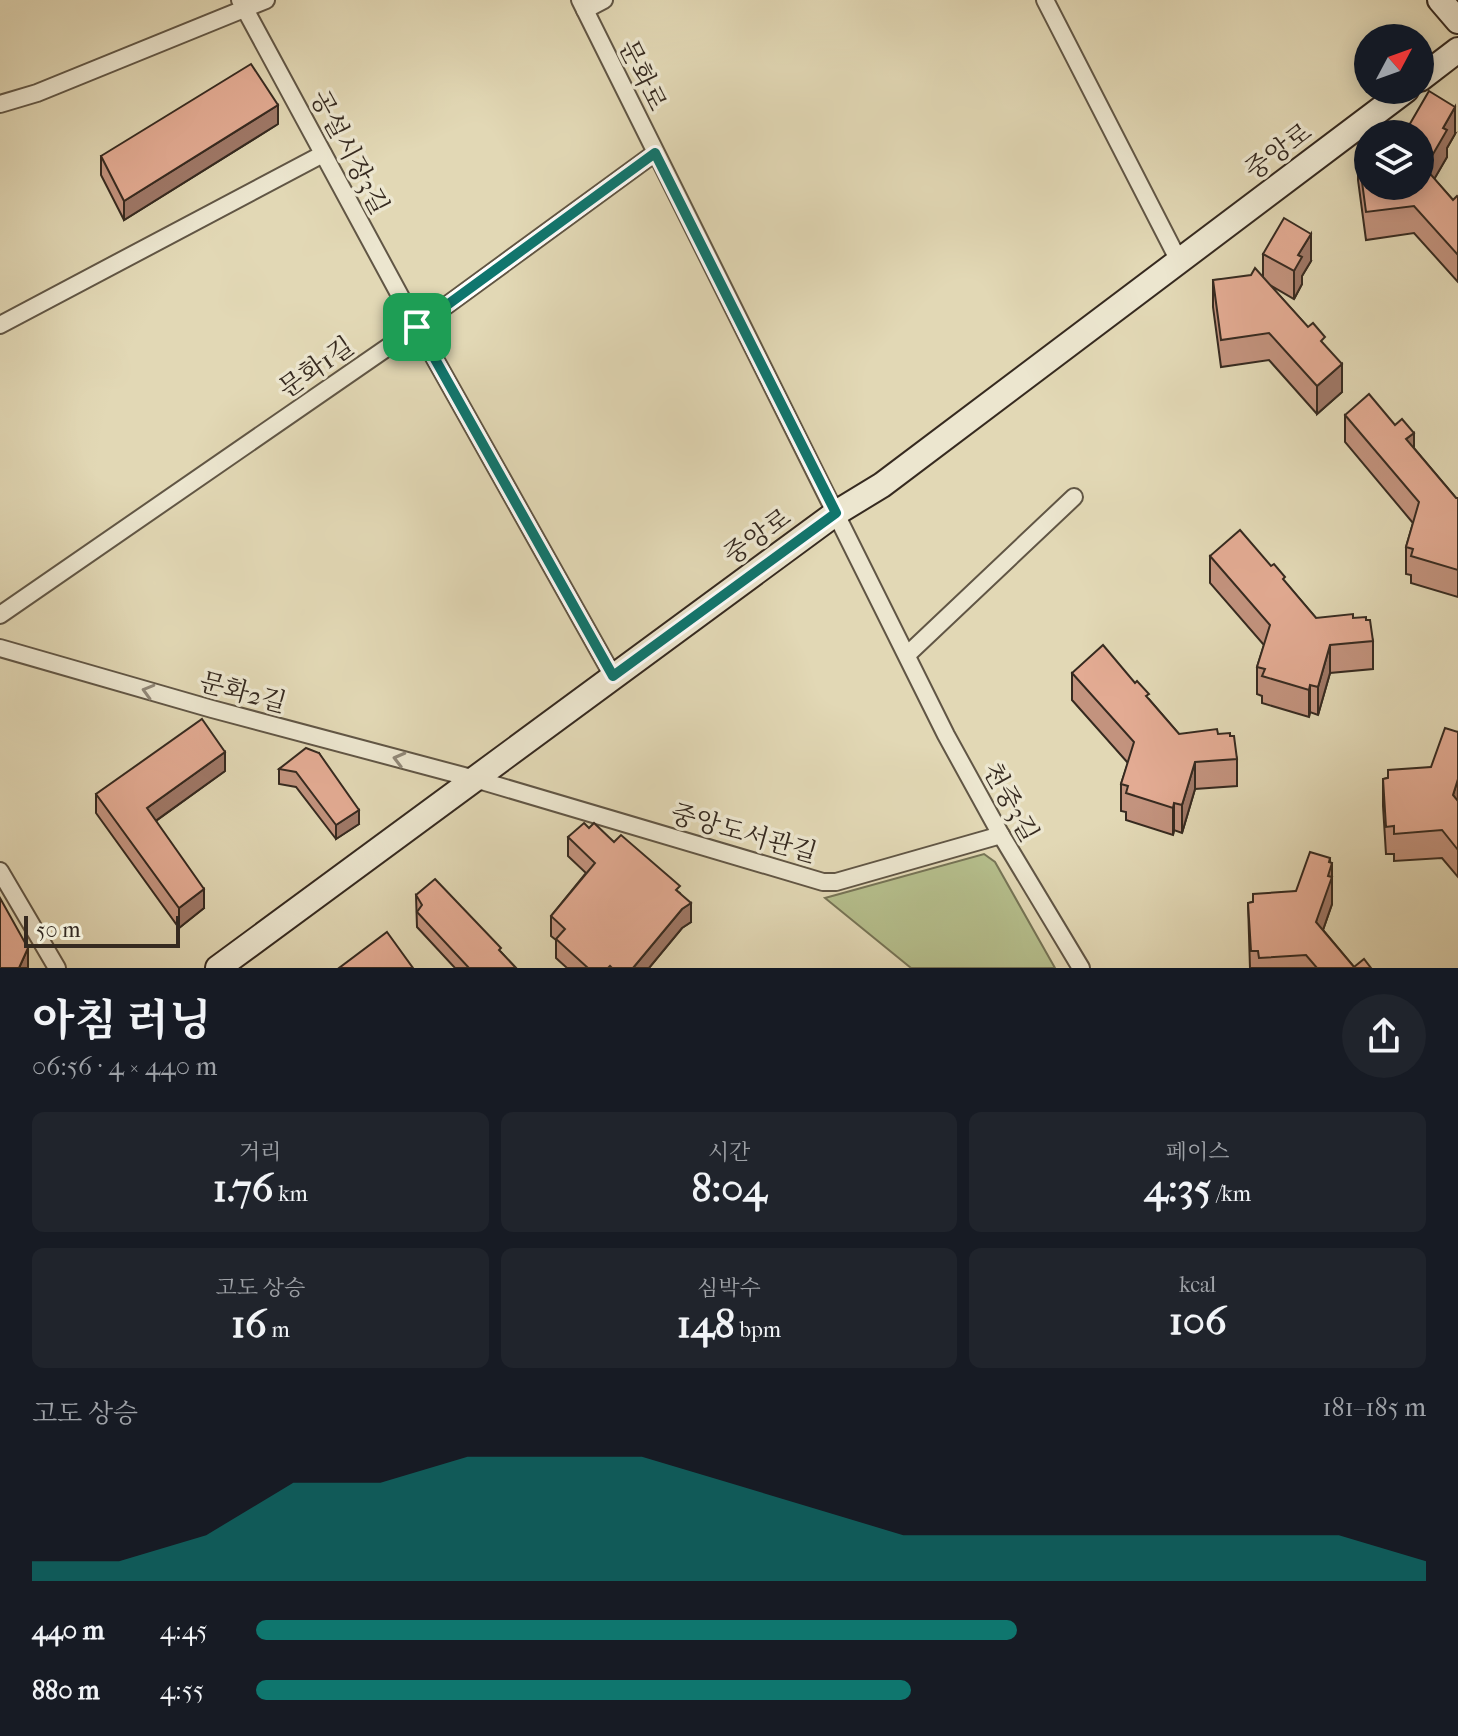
<!DOCTYPE html>
<html lang="ko">
<head>
<meta charset="utf-8">
<style>
  :root { --surface:#171b24; --page:#20242c; --text:#f1f3f6; --muted:#9ea1a6; --accent:#0f766e }
  body { margin:0; font-family:"IM FELL French Canon","Noto Serif KR",serif; background:var(--page); color:var(--text); height:100vh; display:flex; flex-direction:column; font-size:30px; white-space:nowrap }
  * { box-sizing:border-box; margin:0 }
  p { font-size:26px; color:var(--muted) }
  .icon { flex:none; width:44px; height:44px; fill:none; stroke:currentColor; stroke-width:2; stroke-linecap:round; stroke-linejoin:round }
  .map { position:relative; height:968px; overflow:hidden }
  .drawer { display:flex; flex-direction:column; background:var(--surface); flex:1 }
  .drawer>* { flex:none }
  .needle { width:52px; rotate:49deg }
  .tools { position:absolute; left:1354px; top:24px; display:grid; gap:16px }
  .tools a { display:grid; place-items:center; width:80px; height:80px; border-radius:50%; background:var(--surface); box-shadow:0 4px 20px #0003; font-size:40px }
  .scale { position:absolute; left:24px; bottom:20px; width:156px; box-sizing:border-box; padding-left:8px; border:4px solid #362a20; border-top:0; font-size:22px; line-height:28px; white-space:nowrap; color:#362a20; -webkit-text-stroke:6px #ece6cf; paint-order:stroke }
  .pin { position:absolute; display:grid; place-items:center; width:68px; height:68px; color:#fff; margin:-34px; border-radius:16px; box-shadow:0 4px 12px #0006 }
  .round { display:grid; place-items:center; flex:none; width:84px; height:84px; border-radius:42px; background:var(--page) }
  .head { display:flex; align-items:center; justify-content:space-between; height:136px; padding:0 32px }
  h1 { font-size:44px; font-weight:700; line-height:60px }
  .stats { display:grid; grid-template-columns:repeat(3,1fr); gap:12px; height:136px; padding:8px 32px }
  .stats div { display:grid; align-content:center; border-radius:12px; background:var(--page); text-align:center }
  .stats b { font-size:40px; font-weight:700 }
  .stats small { font-size:22px; font-weight:400 }
  .stats p { font-size:22px }
  .chart { height:224px; padding:16px 32px }
  .chart p { display:flex; justify-content:space-between }
  .chart svg { width:100%; height:144px; margin-top:8px; fill:var(--accent); opacity:.7 }
  ul { padding:0 32px; list-style:none; font-size:26px }
  li { display:grid; grid-template-columns:128px 96px 1fr; align-items:center; height:60px }
  li i { height:20px; border-radius:10px; background:var(--accent) }
  .map>svg:first-child { display:block }
  .green { fill:#b5be8c; stroke:#767456; stroke-width:2 }
  .lines { fill:none; stroke-linecap:round; stroke-linejoin:round }
  .street-casing { stroke:#615645; stroke-width:20 }
  .secondary-casing { stroke:#362a20; stroke-width:28 }
  .street { stroke:#ece6cf; stroke-width:16 }
  .secondary { stroke:#ece6cf; stroke-width:24 }
  .wall { fill:#c3937e; stroke:#362a20; stroke-width:2 }
  .shaded-wall { fill:#9f7867; stroke:#362a20; stroke-width:2 }
  .building { fill:#e3ab93; stroke:#362a20; stroke-width:2 }
  .oneway { stroke:#918878 }
  .route-casing { stroke:#fff; stroke-width:16 }
  .route { stroke:#0f766e; stroke-width:10 }
  .labels { text-anchor:middle; stroke-width:7; stroke-linejoin:round; paint-order:stroke }
  .street-label { font-size:26px; fill:#362a20; stroke:#ece6cf }
</style>
</head>
<body>
<div class="map">
<svg width="1458" height="968" viewBox="0 0 1458 968">
  <rect width="100%" height="100%" fill="#e2d8b5"/>
  <filter id="stains"><feTurbulence type="fractalNoise" baseFrequency=".0025" numOctaves="4"/><feColorMatrix values="0 0 0 0 .2 0 0 0 0 .09 0 0 0 0 .02 0 0 0 .5 -.17"/></filter>
  <radialGradient id="worn" r=".72"><stop offset=".6" stop-color="#630" stop-opacity="0"/><stop offset="1" stop-color="#630" stop-opacity=".3"/></radialGradient>
  <path class="green" d="M984,854L995,862L1055,968H911L825,898Z"/>
  <g class="lines">
    <defs>
      <g id="street">
        <path d="M240,0L417,327L613,676"/>
        <path d="M580,0L946,735L1001,835L1081,968"/>
        <path d="M1045,0L1179,261"/>
        <path d="M585,10L604,0"/>
        <path d="M0,104L37,93L266,0"/>
        <path d="M0,325L323,154"/>
        <path d="M0,615L417,327L655,153"/>
        <path d="M0,648L212,709L475,779L823,882H836L1001,835"/>
        <path d="M908,654L1074,497"/>
        <path d="M0,871L57,968"/>
      </g>
      <g id="secondary">
        <path d="M1440,0L1458,21"/>
        <path d="M1420,79L1458,50"/>
        <path d="M218,968L836,513L882,485L1406,90"/>
      </g>
    </defs>
    <use href="#street" class="street-casing"/>
    <use href="#secondary" class="secondary-casing"/>
    <use href="#street" class="street"/>
    <use href="#secondary" class="secondary"/>
  </g>
  <g class="wall">
    <path d="M278,124L124,220L101,175V156Z"/>
    <path d="M1455,134L1447,148V157L1434,179L1453,200L1458,197V282L1414,233L1366,240L1358,180V152L1368,186Z"/>
    <path d="M1263,254L1311,261L1302,276V284L1294,299L1270,285L1325,346L1342,392L1317,414L1269,360L1221,367L1213,307V280L1263,277Z"/>
    <path d="M1345,415L1414,448L1456,498H1458V597L1411,583V575L1406,574V547L1413,523L1345,442Z"/>
    <path d="M1210,556L1285,582L1316,618H1353L1366,620L1373,641V669L1330,673L1318,715L1310,712L1309,717L1262,703V696L1257,694V667L1264,645L1210,583Z"/>
    <path d="M1072,673L1149,699L1179,734H1218L1230,736L1237,759V786L1195,789L1182,833L1174,830L1173,835L1126,820V812L1121,811V784L1128,763L1072,700Z"/>
    <path d="M1458,732V877L1442,858L1394,861V854H1386L1383,806V779L1431,767Z"/>
    <path d="M319,753L359,824L336,839L296,787L279,784V769Z"/>
    <path d="M225,771L156,821L204,908L179,928L96,813V794Z"/>
    <path d="M589,828L614,842L680,893L691,922L682,928L649,968H567L556,958V940L551,936V916L586,873L568,856V837Z"/>
    <path d="M1330,863H1332V904L1323,930L1354,967L1371,968H1250L1248,903L1296,891Z"/>
    <path d="M416,895L501,952L516,968H455L417,927Z"/>
  </g>
  <g class="shaded-wall">
    <path d="M278,105V124L124,220V201Z"/>
    <path d="M1455,107V134L1447,148V157L1425,195V168L1443,128Z"/>
    <path d="M1311,234V261L1302,276V284L1294,299V271L1298,255Z"/>
    <path d="M1342,364V392L1317,414V386Z"/>
    <path d="M1414,433V460L1406,439Z"/>
    <path d="M1330,645V673L1318,715V687Z"/>
    <path d="M1310,685V712L1309,717V690Z"/>
    <path d="M225,752V771L147,827V808Z"/>
    <path d="M1195,762V789L1182,833V805Z"/>
    <path d="M1458,779V807L1453,795Z"/>
    <path d="M1174,803V830L1173,835V808Z"/>
    <path d="M359,810V824L336,839V825Z"/>
    <path d="M1330,858V869L1332,863V904L1316,950V922Z"/>
    <path d="M204,889V908L179,928V908Z"/>
    <path d="M691,903V922L682,928L649,968H633L682,909Z"/>
    <path d="M28,948V968H19Z"/>
  </g>
  <g class="building">
    <path d="M251,64L278,105L124,201L101,156Z"/>
    <path d="M1429,91L1455,107L1443,128L1447,130L1425,168L1453,200L1457,196L1458,197V255L1414,206L1366,212L1358,152L1368,151V186H1420V134H1404Z"/>
    <path d="M1284,218L1311,234L1298,255L1302,257L1294,271L1263,254Z"/>
    <path d="M1255,268L1308,327L1313,323L1325,337L1321,341L1342,364L1317,386L1269,333L1221,340L1213,280L1251,275Z"/>
    <path d="M1369,394L1395,425L1402,419L1414,433L1406,439L1456,498H1458V570L1411,556L1413,549L1406,547L1419,502L1345,415Z"/>
    <path d="M1240,530L1271,566L1274,564L1285,577L1283,579L1316,618L1353,614V618L1366,617V620H1370L1373,641L1330,645L1318,687L1310,685L1309,690L1262,676L1265,669L1257,667L1270,625L1210,556Z"/>
    <path d="M1103,645L1135,683L1137,681L1149,694L1146,696L1179,734L1217,729L1218,734L1230,733V736H1234L1237,759L1195,762L1182,805L1174,803L1173,808L1126,793L1128,786L1121,784L1134,742L1072,673Z"/>
    <path d="M202,719L225,752L147,808L204,889L179,908L96,794Z"/>
    <path d="M1445,728L1458,732V779L1453,795L1458,801V850L1442,830L1394,834V826L1386,827L1383,779L1388,778V770L1431,767Z"/>
    <path d="M306,748L319,753L359,810L336,825L296,772L279,769Z"/>
    <path d="M584,823L589,828L594,823L614,842L621,835L680,886L676,890L691,903L682,909L633,968H612L610,966L608,968H588L556,939L565,929L551,916L595,863L568,837Z"/>
    <path d="M1310,852L1330,858L1329,862L1332,863L1328,876L1332,877L1316,922L1354,967L1364,959L1371,968H1317L1306,955L1259,958L1258,951H1251L1248,903L1253,902V894L1296,891Z"/>
    <path d="M435,879L501,948L499,950L516,968H469L417,912L422,905L416,895Z"/>
    <path d="M0,898L28,948L19,968H0Z"/>
    <path d="M387,932L413,968H339Z"/>
  </g>
  <defs><path id="oneway-chevron" d="M-2-3.5L2.5 0L-2 3.5" fill="none" stroke-width="1.6" stroke-linecap="round" stroke-linejoin="round" transform="scale(2)"/></defs>
  <g class="oneway">
    <use href="#oneway-chevron" transform="translate(148 691) rotate(-164)"/>
    <use href="#oneway-chevron" transform="translate(399 759) rotate(-165)"/>
  </g>
  <g class="lines">
    <defs>
      <path id="route" d="M655,153L836,513L613,676L417,327Z"/>
    </defs>
    <use href="#route" class="route-casing"/>
    <use href="#route" class="route"/>
  </g>
  <g class="labels">
    <g class="street-label">
      <text transform="translate(643 75) rotate(64)" y="9">문화로</text>
      <text transform="translate(1278 151) rotate(-37)" y="9">중앙로</text>
      <text transform="translate(350 152) rotate(62)" y="9">공설시장3길</text>
      <text transform="translate(316 367) rotate(-35)" y="9">문화1길</text>
      <text transform="translate(757 536) rotate(-36)" y="9">중앙로</text>
      <text transform="translate(243 692) rotate(15)" y="9">문화2길</text>
      <text transform="translate(1011 802) rotate(61)" y="9">천중3길</text>
      <text transform="translate(744 833) rotate(16)" y="9">중앙도서관길</text>
    </g>
  </g>
  <rect width="100%" height="100%" filter="url(#stains)"/>
  <rect width="100%" height="100%" fill="url(#worn)"/>
</svg>
<div class="tools">
<a><svg class="needle" viewBox="-14 -14 28 28"><path d="M0-13l5 13h-10z" fill="#e53935"/><path d="M0 13l5-13h-10z" fill="#9ea1a6"/></svg></a>
<a><svg class="icon" aria-label="layers" viewBox="0 0 24 24"><path d="M12 4l9 5-9 5-9-5zM3 14l9 5 9-5"/></svg></a>
</div>
<div class="scale">50 m</div>
<div class="pin" style="left:417px;top:327px;background:#1e9e55"><svg class="icon" aria-label="arrive" viewBox="0 0 24 24"><path d="M6 21V4h12l-3 4 3 4H6"/></svg></div>
</div>
<section class="drawer">
<div class="head"><div><h1>아침 러닝</h1><p>06:56 · 4 × 440 m</p></div><a class="round"><svg class="icon" aria-label="share" viewBox="0 0 24 24"><path d="M12 15V3M7 8l5-5 5 5M5 13v7h14v-7"/></svg></a></div>
<div class="stats">
<div><p>거리</p><b>1.76<small> km</small></b></div>
<div><p>시간</p><b>8:04</b></div>
<div><p>페이스</p><b>4:35<small> /km</small></b></div>
</div>
<div class="stats">
<div><p>고도 상승</p><b>16<small> m</small></b></div>
<div><p>심박수</p><b>148<small> bpm</small></b></div>
<div><p>kcal</p><b>106</b></div>
</div>
<div class="chart"><p><span>고도 상승</span>181–185 m</p>
<svg viewBox="0 0 160 44" preserveAspectRatio="none"><path d="M0 44V38L10 38L20 30L30 14L40 14L50 6L60 6L70 6L80 14L90 22L100 30L110 30L120 30L130 30L140 30L150 30L160 38V44z"/></svg>
</div>
<ul>
<li><b>440 m</b>4:45<i style="width:65%"></i></li>
<li><b>880 m</b>4:55<i style="width:56%"></i></li>
</ul>
</section>
</body>
</html>
